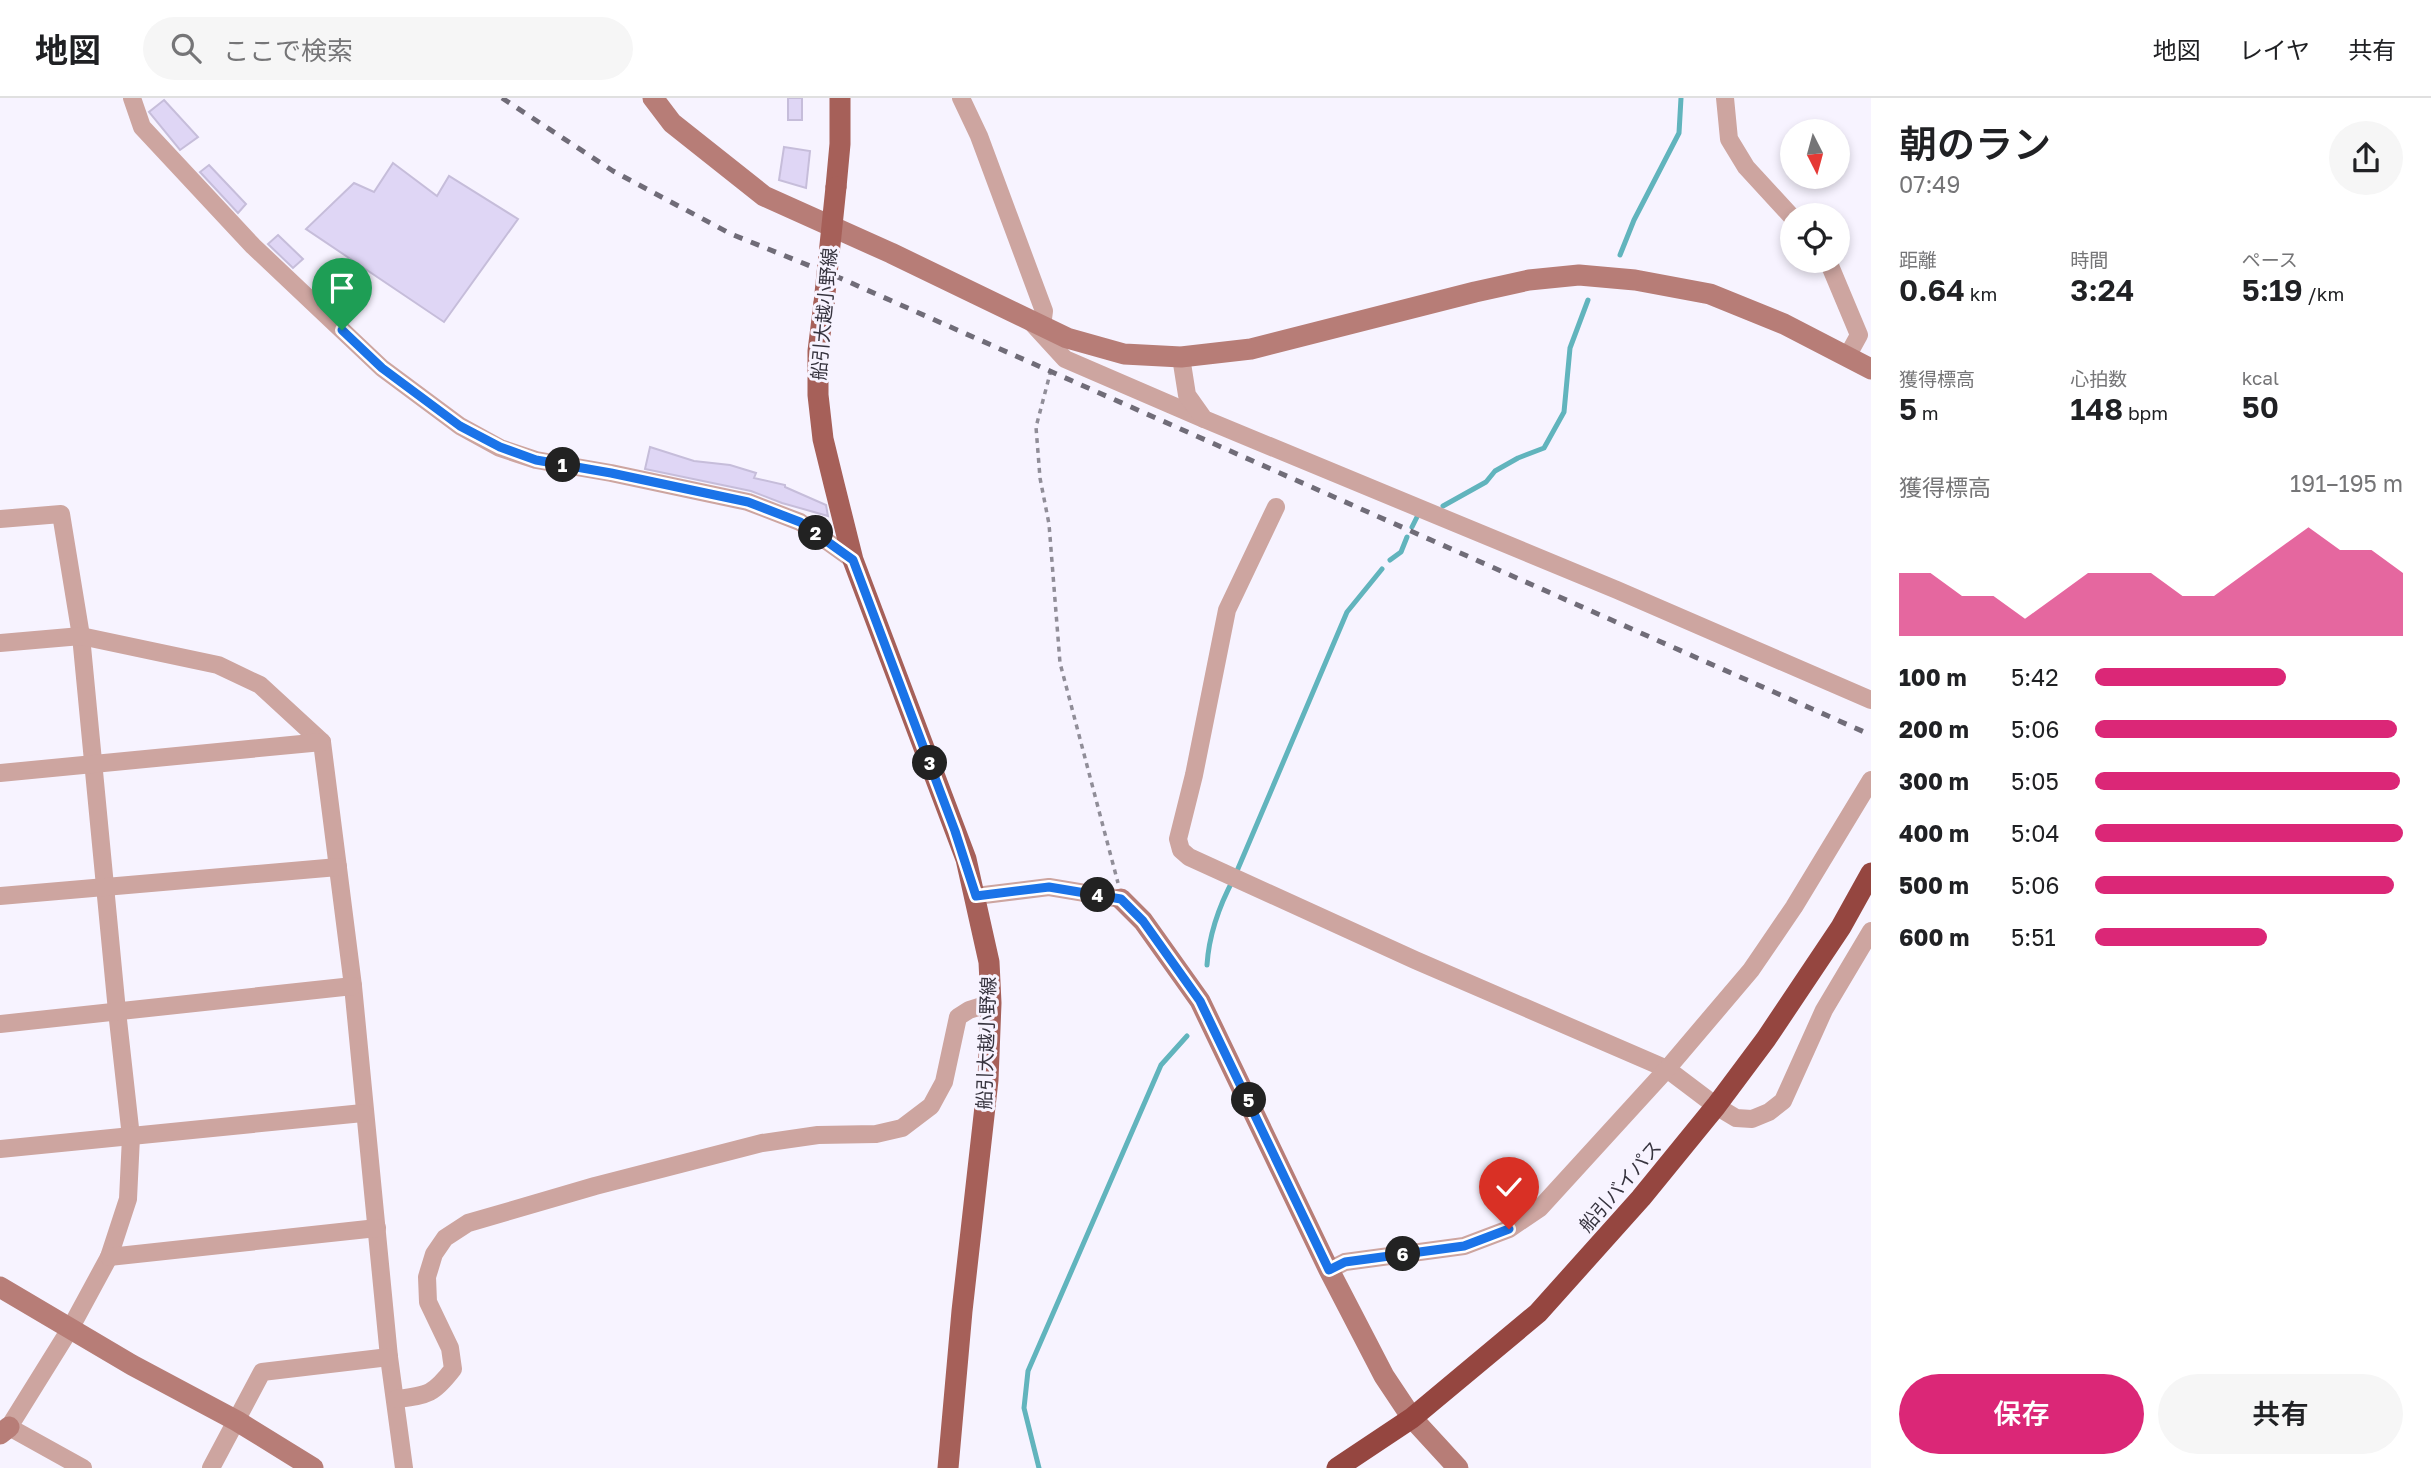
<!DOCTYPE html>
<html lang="ja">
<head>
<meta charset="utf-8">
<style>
  :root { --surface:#fff; --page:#f6f6f6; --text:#202124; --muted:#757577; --line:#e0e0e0; --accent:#db2777 }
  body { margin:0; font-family:"Golos Text","Noto Sans JP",sans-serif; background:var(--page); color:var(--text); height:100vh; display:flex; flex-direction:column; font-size:26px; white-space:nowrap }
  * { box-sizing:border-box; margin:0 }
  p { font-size:23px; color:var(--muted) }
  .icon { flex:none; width:38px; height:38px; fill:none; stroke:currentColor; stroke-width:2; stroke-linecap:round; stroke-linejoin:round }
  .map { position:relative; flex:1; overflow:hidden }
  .panel { display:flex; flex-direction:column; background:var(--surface); width:560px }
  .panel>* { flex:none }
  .needle { width:46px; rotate:174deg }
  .buttons { position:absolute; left:1780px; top:21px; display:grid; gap:14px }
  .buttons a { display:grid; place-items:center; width:70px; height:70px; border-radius:50%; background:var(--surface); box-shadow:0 4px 10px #0003; font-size:35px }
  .pin { position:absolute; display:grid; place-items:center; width:60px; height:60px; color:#fff; margin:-72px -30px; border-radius:50% 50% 50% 0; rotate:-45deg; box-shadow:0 0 7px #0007 }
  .pin .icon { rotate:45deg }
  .km { position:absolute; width:35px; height:35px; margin:-18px; border-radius:50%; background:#222; color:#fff; font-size:19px; line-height:35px; text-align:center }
  .round { display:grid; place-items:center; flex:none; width:74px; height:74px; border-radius:37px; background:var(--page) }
  .headline { display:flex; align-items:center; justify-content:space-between; height:119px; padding:0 28px }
  h1 { font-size:38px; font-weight:600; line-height:52px }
  .figures { display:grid; grid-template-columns:repeat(3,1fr); gap:10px; height:119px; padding:7px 28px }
  .figures div { display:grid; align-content:center }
  .figures b { font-size:30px; font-weight:600 }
  .figures small { font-size:19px; font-weight:400 }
  .figures p { font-size:19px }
  .chart { height:196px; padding:14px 28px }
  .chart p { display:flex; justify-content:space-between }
  .chart svg { width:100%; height:126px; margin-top:7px; fill:var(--accent); opacity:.7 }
  .primary-button { display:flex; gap:14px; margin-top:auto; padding:14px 28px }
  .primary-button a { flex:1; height:80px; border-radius:42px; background:var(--accent); color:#fff; font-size:28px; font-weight:600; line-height:80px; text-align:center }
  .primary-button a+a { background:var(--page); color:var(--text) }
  ul { padding:0 28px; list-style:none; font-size:23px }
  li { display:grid; grid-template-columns:112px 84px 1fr; align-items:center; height:52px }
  li i { height:18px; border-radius:9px; background:var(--accent) }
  header { display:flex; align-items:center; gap:42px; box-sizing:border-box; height:98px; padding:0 35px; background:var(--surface); border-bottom:2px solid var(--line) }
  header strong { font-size:33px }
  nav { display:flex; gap:38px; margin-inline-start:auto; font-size:24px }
  .search { width:490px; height:63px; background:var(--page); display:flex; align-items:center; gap:18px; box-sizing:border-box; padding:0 24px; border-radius:38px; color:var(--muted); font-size:26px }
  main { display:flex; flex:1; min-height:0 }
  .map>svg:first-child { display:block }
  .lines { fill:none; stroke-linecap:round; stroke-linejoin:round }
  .stream { stroke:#61b4bd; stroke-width:5 }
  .building { fill:#dfd6f5; stroke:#c6bdda; stroke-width:2 }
  .path { stroke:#908d98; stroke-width:3.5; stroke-dasharray:5 5; stroke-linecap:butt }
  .street { stroke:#cda5a0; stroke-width:18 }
  .secondary { stroke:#b77d77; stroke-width:21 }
  .primary { stroke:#a66059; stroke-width:21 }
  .highway { stroke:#954640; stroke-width:21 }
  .rail { stroke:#706c78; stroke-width:5; stroke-dasharray:9 9; stroke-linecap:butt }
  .primary-bridge { stroke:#a66059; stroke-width:21 }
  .route-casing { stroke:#fff; stroke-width:14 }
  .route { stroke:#1a73e8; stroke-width:9 }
  .labels { text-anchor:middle; stroke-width:6; stroke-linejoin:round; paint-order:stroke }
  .street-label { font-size:19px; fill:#36333e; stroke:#f7f3ff }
</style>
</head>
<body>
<header>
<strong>地図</strong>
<div class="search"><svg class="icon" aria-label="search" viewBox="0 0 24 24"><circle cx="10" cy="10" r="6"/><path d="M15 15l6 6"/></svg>ここで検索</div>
<nav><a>地図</a><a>レイヤ</a><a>共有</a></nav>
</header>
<main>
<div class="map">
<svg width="1871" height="1370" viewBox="0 0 1871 1370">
  <rect width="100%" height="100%" fill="#f7f3ff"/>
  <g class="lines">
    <g class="stream">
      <path d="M1620,157L1634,122L1679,35L1681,0"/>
      <path d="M1443,408L1486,384L1495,373L1518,360L1544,350L1564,314L1570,250L1588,202"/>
      <path d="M1412,429L1418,417"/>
      <path d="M1390,462L1401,454L1407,439"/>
      <path d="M1207,867C1209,835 1219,808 1234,780L1347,514L1382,471"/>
      <path d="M1039,1370L1024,1310L1028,1273L1161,967L1187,938"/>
    </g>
  </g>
  <g class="building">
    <rect x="788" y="0" width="14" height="22"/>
    <path d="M164,2L198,39L180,52L149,14Z"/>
    <path d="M784,49L810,53L806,90L779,82Z"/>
    <path d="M393,65L437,98L449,78L518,121L444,224L306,131L354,85L374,94Z"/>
    <path d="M209,67L246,106L238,115L200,74Z"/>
    <path d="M278,137L303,161L293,170L268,146Z"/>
    <path d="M650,349L694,363L730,367L756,375L754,380L785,387V389L826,407L828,418L782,405L751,393L645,371Z"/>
  </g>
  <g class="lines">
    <path class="path" d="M1051,272L1036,329L1040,380L1049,426L1060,565L1118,785"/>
    <g class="street">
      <path d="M132,0L142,29L253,148L382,270L460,328L500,350L536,362L611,375L748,404L800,424L853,462"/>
      <path d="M961,0L979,38L1044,213L1042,228"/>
      <path d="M1725,0L1729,41L1746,69L1792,119"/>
      <path d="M1828,163L1859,237L1848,257"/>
      <path d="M1032,225L1065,261L1204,321"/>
      <path d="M1181,259L1187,297L1204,321L1617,492L1871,602"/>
      <path d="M1276,409L1227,512L1194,677L1178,741L1181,752L1189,759L1415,862L1667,971L1716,1008L1736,1020L1752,1021L1769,1014L1783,1003L1824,912L1871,833"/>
      <path d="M0,421L61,416L81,538L117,913L131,1039L128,1101L109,1159L70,1231L9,1329L83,1370"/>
      <path d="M0,545L81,538L218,567L260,587L322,644L353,888L389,1259L404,1370"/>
      <path d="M0,675L322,644"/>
      <path d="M0,798L338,769"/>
      <path d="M976,798L1049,789L1121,801"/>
      <path d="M0,926L353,888"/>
      <path d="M0,1051L363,1015"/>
      <path d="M109,1159L377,1130"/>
      <path d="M1329,1172L1345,1164L1464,1148L1509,1131L1540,1110L1667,971L1751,872L1794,809L1871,682"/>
      <path d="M396,1301C428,1297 433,1297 453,1271L450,1250L428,1204L427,1179L434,1156L445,1140L468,1125L595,1088L762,1045L818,1037L876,1036L902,1030L931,1008L944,984L958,919L969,912L991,905"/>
      <path d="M211,1370L262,1274L389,1259"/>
    </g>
    <g class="secondary">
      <path d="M653,0L672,25L764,98L891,155L1067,240L1124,256L1181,259L1251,251L1475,194L1529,182L1579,177L1635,182L1710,196L1784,226L1871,271"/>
      <path d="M1121,801L1143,823L1200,903L1329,1172L1384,1278L1412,1320L1458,1370"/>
      <path d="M0,1189L132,1267L237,1323L313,1370"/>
      <path d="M0,1336L9,1329"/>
    </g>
    <g class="primary">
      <path d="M836,89L840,46V0"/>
      <path d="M824,205L818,253V297L823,341L834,386L853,462L966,761L989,864L991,905L988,982L962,1213L948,1370"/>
    </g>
    <path class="highway" d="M1337,1370L1412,1320L1538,1215L1641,1100L1716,1008L1766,941L1841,829L1871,775"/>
    <path class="rail" d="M502,0L613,73L731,136L840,180L1871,637"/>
    <path class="primary-bridge" d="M824,205L836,89"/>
  </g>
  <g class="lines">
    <defs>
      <path id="route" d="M342,232L382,270L460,328L500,349L536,362L611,375L748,404L800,424L853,462L955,733L976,798L1049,789L1121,801L1143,823L1200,903L1329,1172L1345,1164L1464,1148L1509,1131"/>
    </defs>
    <use href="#route" class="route-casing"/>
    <use href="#route" class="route"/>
  </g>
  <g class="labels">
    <g class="street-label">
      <text transform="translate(824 216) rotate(-85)" y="7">船引大越小野線</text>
      <text transform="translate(986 945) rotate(-88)" y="7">船引大越小野線</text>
      <text transform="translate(1620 1088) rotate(-49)" y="7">船引バイパス</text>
    </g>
  </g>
</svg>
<div class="buttons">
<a><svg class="needle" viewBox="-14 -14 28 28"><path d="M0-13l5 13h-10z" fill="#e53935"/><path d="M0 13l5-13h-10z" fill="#757577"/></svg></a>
<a><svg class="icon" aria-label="locate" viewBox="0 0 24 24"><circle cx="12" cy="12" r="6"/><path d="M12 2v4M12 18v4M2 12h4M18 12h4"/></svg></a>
</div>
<div class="pin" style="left:342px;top:232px;background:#1e9e55"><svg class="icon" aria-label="arrive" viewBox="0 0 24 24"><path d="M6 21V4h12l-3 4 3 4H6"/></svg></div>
<div class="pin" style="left:1509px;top:1131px;background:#d93025"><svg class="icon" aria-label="check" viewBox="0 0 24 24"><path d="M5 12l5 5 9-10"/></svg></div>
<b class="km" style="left:563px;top:367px">1</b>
<b class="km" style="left:816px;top:435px">2</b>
<b class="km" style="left:930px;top:665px">3</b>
<b class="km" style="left:1098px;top:797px">4</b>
<b class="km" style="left:1249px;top:1002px">5</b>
<b class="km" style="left:1403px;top:1156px">6</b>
</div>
<section class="panel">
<div class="headline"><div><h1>朝のラン</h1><p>07:49</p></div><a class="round"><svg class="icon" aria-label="share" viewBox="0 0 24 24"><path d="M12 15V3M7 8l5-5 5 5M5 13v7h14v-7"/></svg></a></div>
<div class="figures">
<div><p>距離</p><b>0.64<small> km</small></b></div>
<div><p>時間</p><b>3:24</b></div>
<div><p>ペース</p><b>5:19<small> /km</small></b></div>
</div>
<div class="figures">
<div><p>獲得標高</p><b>5<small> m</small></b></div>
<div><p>心拍数</p><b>148<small> bpm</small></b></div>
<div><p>kcal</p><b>50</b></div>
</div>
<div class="chart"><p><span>獲得標高</span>191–195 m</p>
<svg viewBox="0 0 160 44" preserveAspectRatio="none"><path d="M0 44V22L10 22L20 30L30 30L40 38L50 30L60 22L70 22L80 22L90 30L100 30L110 22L120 14L130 6L140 14L150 14L160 22V44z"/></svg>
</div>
<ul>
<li><b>100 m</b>5:42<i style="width:62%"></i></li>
<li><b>200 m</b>5:06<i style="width:98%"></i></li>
<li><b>300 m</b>5:05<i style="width:99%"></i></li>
<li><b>400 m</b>5:04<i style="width:100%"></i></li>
<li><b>500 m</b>5:06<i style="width:97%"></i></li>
<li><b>600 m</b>5:51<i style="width:56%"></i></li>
</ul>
<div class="primary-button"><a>保存</a><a>共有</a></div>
</section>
</main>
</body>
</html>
